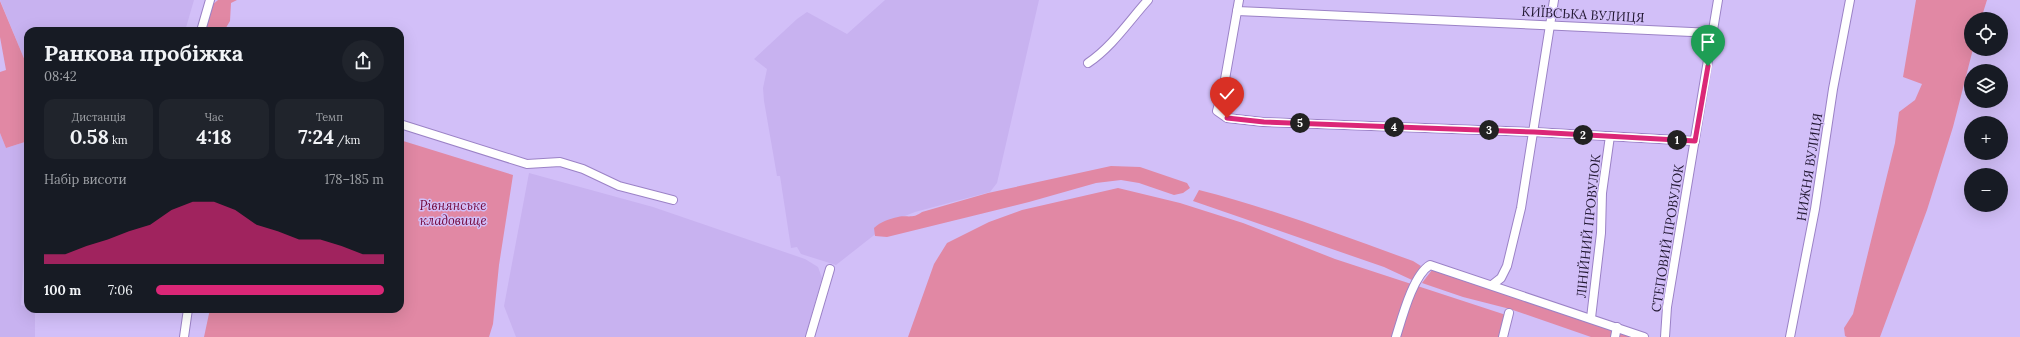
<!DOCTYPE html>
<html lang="uk">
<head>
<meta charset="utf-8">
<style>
  :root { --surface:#171b24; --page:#20242c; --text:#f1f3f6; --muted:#9ea1a6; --accent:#db2777 }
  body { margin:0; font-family:Lora,serif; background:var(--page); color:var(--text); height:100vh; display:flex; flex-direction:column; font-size:15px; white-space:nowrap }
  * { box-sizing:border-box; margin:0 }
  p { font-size:13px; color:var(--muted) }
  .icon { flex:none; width:22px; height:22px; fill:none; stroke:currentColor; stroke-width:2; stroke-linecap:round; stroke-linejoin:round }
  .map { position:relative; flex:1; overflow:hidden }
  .drawer { position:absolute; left:24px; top:27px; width:380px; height:286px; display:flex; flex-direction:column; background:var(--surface); border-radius:12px; box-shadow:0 4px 16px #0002 }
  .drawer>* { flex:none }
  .tools { position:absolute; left:1964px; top:12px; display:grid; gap:8px }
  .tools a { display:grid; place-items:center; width:44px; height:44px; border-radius:50%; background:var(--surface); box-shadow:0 4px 16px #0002; font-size:20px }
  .pin { position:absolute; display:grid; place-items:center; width:34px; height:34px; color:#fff; margin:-41px -17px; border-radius:50% 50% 50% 0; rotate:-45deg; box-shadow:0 0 4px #0007 }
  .pin .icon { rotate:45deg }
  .km { position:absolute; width:20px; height:20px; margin:-10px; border-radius:50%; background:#222; color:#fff; font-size:11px; line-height:20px; text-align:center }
  .round { display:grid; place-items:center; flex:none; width:42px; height:42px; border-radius:21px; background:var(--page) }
  .overview { display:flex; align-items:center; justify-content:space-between; height:68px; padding:0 20px }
  h1 { font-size:22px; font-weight:700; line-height:30px }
  .figures { display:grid; grid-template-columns:repeat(3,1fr); gap:6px; height:68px; padding:4px 20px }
  .figures div { display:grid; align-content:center; border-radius:10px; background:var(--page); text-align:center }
  .figures b { font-size:20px; font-weight:700 }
  .figures small { font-size:11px; font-weight:400 }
  .figures p { font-size:11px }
  .chart { height:112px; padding:8px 20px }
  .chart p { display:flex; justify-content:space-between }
  .chart svg { width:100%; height:72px; margin-top:4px; fill:var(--accent); opacity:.7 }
  ul { padding:0 20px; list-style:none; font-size:13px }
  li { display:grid; grid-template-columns:64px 48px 1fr; align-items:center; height:30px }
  li i { height:10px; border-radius:5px; background:var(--accent) }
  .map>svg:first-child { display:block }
  .built { fill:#c8b2f0 }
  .green { fill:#e188a4 }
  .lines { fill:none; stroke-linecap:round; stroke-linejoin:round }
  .minor-casing { stroke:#9b82c6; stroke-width:10 }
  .minor { stroke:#fff; stroke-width:8 }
  .route-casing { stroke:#fff; stroke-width:8 }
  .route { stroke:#db2777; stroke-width:5 }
  .labels { text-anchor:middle; stroke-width:3; stroke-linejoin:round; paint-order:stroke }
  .street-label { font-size:13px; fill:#211731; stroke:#d2bff8 }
  .park-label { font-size:13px; font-style:italic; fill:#72063a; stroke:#d2bff8 }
</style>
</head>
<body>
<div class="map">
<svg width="2020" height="337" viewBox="0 0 2020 337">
  <rect width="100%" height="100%" fill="#d2bff8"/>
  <g class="built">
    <path d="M0,0H194L185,31H28V68Z"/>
    <path d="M885,0H1039L997,183L990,192L915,212L892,221L836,265L801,254L797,247L791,248L780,176H777L764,101L763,88L767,69L754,59L797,19L807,12L847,34Z"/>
    <path d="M0,133L6,148L28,141V189L21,305L28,307V309H35V337H0Z"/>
    <path d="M529,173L653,207L805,259L818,267L822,278L805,337H516L504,306Z"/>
  </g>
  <g class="green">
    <path d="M218,0H237L231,3L230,21L224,31H205L211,6Z"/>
    <path d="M1916,0H1987L1981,19H1971V49H1973L1953,127L1927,210L1880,337H1847L1845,336L1844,328L1853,314L1895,143L1899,112L1915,100L1922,84L1903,77Z"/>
    <path d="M0,1L28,68V141L6,148L0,133V72L6,70L0,37Z"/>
    <path d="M400,140L513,175L499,265L493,324L489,337H204L210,309H400Z"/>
    <path d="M1111,166L1140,167L1187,183L1190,188L1183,193L1174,195L1139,183L1121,180L1096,183L1029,202L887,237L875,236L874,228C880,222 889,219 898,217C908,215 913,219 922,212L988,193Z"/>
    <path d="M1118,188L1180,203L1243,223L1335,259L1506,315L1499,337H908L934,264L947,243L989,222L1022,210Z"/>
    <path d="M1199,190C1271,208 1343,236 1413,261L1421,266L1412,280L1384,267L1193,201Z"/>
    <path d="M1432,270L1442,272L1633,337H1591L1510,309L1463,297L1422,283Z"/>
  </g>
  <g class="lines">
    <defs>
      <g id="minor">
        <path d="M1239,0L1224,85L1217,111L1227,118L1263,122L1534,132L1695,141"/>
        <path d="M1237,11L1713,33"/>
        <path d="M201,31L210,0"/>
        <path d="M1088,63C1112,47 1129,21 1148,0"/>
        <path d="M400,124L527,164L560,162L583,169L619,186L673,200"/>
        <path d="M1492,285L1501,278L1507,266L1521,208L1554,0"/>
        <path d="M1591,318L1601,233L1602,193L1610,136"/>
        <path d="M184,337L188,309"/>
        <path d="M810,337L830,269"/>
        <path d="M1396,337C1402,318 1413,275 1430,265L1644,337"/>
        <path d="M1503,337L1509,313"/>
        <path d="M1615,337L1617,327"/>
        <path d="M1665,337L1667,307L1718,0"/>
        <path d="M1790,337L1815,209L1833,89L1850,0"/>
      </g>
    </defs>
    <use href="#minor" class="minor-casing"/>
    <use href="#minor" class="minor"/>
  </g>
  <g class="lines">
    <defs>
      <path id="route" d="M1227,118L1264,122L1534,132L1695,141L1708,66"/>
    </defs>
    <use href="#route" class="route-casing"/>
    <use href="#route" class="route"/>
  </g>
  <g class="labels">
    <g class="street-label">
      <text transform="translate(1583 14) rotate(3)" y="5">КИЇВСЬКА ВУЛИЦЯ</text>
      <text transform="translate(1809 167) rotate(-81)" y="5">НИЖНЯ ВУЛИЦЯ</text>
      <text transform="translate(1588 226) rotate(-84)" y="5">ЛІНІЙНИЙ ПРОВУЛОК</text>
      <text transform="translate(1667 238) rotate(-81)" y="5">СТЕПОВИЙ ПРОВУЛОК</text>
    </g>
    <g class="park-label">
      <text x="453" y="210">Рівнянське<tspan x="453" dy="15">кладовище</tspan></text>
    </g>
  </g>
</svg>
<div class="tools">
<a><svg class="icon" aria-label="locate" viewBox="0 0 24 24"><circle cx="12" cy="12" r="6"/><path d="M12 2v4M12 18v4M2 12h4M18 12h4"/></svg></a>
<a><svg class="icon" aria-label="layers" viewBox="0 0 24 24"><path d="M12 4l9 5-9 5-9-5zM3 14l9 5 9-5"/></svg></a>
<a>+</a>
<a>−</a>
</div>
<div class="pin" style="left:1708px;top:66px;background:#1e9e55"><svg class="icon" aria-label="arrive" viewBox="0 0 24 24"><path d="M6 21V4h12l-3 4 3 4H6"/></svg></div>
<div class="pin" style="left:1227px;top:118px;background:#d93025"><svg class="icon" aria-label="check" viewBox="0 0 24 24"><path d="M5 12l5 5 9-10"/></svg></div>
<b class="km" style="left:1677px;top:140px">1</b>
<b class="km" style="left:1583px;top:135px">2</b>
<b class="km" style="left:1489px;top:130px">3</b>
<b class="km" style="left:1394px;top:127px">4</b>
<b class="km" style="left:1300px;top:123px">5</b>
<section class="drawer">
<div class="overview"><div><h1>Ранкова пробіжка</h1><p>08:42</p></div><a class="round"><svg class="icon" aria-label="share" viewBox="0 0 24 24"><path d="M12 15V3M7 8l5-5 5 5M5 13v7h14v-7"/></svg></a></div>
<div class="figures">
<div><p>Дистанція</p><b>0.58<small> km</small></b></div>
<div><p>Час</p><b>4:18</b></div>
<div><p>Темп</p><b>7:24<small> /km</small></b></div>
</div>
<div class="chart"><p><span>Набір висоти</span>178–185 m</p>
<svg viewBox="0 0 160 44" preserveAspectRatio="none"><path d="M0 44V38L10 38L20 33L30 29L40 24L50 20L60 11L70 6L80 6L90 11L100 20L110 24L120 29L130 29L140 33L150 38L160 38V44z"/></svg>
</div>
<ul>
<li><b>100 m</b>7:06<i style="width:100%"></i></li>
</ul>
</section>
</div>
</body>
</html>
